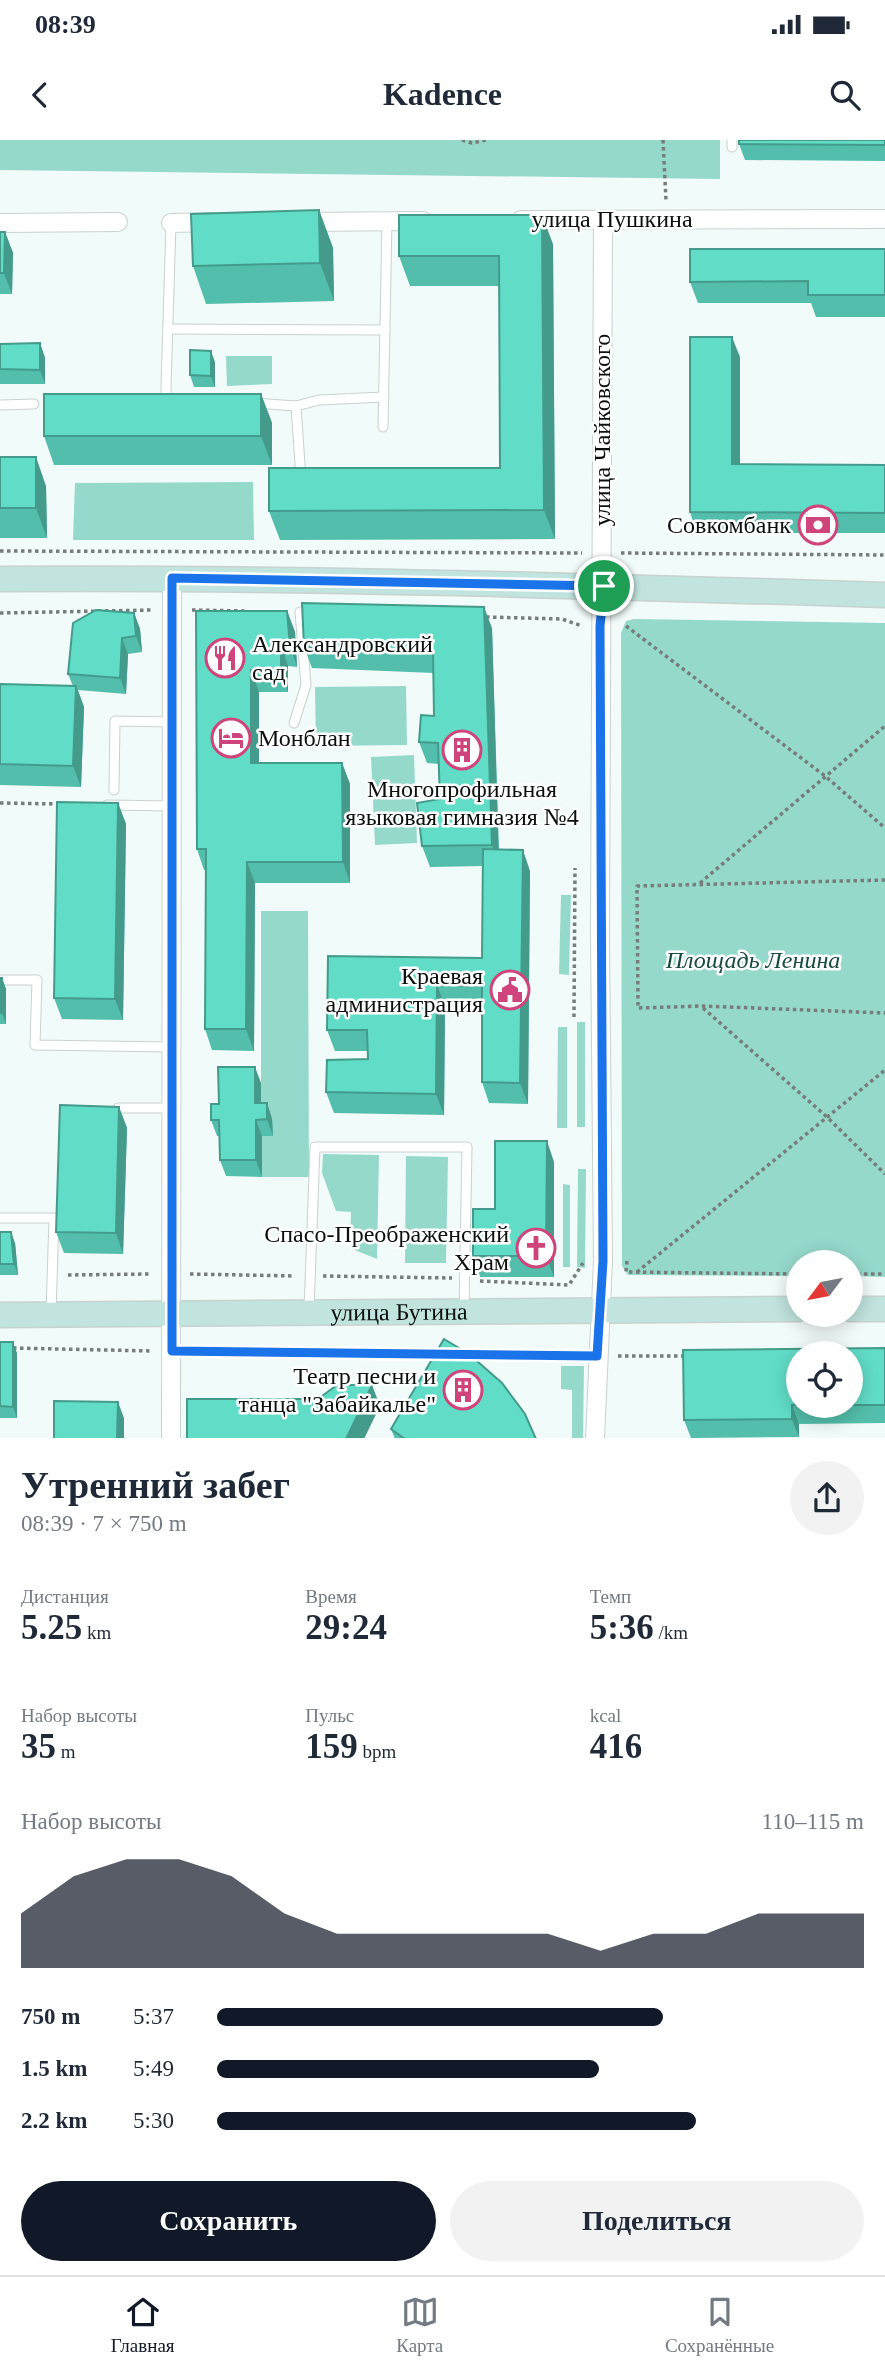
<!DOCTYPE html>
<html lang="ru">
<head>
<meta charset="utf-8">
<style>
  :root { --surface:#fff; --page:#f2f2f3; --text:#1f2937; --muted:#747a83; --line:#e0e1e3; --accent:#111827 }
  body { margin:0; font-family:Georgia,serif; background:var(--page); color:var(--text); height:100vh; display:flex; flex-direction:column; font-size:26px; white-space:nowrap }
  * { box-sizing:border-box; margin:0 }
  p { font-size:23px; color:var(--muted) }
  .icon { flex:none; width:38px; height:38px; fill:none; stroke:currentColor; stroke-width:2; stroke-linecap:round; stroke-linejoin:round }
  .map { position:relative; height:1298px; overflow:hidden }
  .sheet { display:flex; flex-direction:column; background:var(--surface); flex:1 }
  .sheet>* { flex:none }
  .needle { width:46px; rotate:238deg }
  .controls { position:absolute; left:786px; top:1110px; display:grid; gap:14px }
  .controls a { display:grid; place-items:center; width:77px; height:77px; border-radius:50%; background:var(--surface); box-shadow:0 4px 18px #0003; font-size:35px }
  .pin { position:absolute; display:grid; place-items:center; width:60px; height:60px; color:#fff; margin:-30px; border:4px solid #fff; border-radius:50%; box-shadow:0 2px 7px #0007 }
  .round { display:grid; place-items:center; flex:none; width:74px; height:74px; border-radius:37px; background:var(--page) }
  .summary { display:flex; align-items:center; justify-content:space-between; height:119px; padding:0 21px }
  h1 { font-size:38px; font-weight:600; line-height:52px }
  .figures { display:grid; grid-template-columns:repeat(3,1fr); gap:10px; height:119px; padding:7px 21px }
  .figures div { display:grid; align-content:center }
  .figures b { font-size:35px; font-weight:600 }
  .figures small { font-size:19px; font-weight:400 }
  .figures p { font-size:19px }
  .chart { height:196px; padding:14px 21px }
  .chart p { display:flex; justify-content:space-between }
  .chart svg { width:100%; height:126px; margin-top:7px; fill:var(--accent); opacity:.7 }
  .button { display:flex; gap:14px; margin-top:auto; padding:14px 21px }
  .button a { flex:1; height:80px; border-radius:42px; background:var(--accent); color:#fff; font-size:28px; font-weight:600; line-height:80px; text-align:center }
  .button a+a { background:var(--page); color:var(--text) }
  ul { padding:0 21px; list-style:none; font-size:23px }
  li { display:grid; grid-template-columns:112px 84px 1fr; align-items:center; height:52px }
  li i { height:18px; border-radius:9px; background:var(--accent) }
  .status { display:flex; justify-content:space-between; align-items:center; height:49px; padding:0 35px; background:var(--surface); direction:ltr }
  .status svg { height:19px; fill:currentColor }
  header { display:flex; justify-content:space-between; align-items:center; height:91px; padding:0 21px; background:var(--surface); font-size:32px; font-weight:600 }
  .menu { display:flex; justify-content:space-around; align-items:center; height:98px; border-top:2px solid var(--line); background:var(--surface); font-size:19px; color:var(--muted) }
  .menu a { display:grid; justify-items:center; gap:4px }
  .menu .current { color:var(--accent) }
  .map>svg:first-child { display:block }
  .green { fill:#95d9cb }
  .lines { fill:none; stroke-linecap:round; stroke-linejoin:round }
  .lane-casing { stroke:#c8d2cf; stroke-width:11 }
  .street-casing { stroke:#c8d2cf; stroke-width:20 }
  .secondary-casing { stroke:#c8d2cf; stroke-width:27 }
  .path { stroke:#767d7b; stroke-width:3.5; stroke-dasharray:3.5 3.5; stroke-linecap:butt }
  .lane { stroke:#fff; stroke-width:9 }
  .street { stroke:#fff; stroke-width:18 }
  .secondary { stroke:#c1e4de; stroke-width:24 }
  .wall { fill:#53beab }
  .shaded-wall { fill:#449b8b }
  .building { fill:#61ddc7; stroke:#449b8b; stroke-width:2 }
  .route-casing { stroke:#fff; stroke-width:14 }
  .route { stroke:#1a73e8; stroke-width:9 }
  .labels { text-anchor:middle; stroke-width:5; stroke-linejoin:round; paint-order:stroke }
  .street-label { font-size:24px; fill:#0b0f0e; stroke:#fff }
  .poi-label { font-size:24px; fill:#0b0f0e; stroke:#fff; text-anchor:end }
  .park-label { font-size:24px; font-style:italic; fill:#154b42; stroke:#fff }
</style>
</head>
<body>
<div class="status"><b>08:39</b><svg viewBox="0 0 49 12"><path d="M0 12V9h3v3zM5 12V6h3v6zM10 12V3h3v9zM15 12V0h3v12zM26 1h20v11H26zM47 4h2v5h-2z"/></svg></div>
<header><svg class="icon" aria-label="back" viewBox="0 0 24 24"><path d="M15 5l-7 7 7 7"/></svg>Kadence<svg class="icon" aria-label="search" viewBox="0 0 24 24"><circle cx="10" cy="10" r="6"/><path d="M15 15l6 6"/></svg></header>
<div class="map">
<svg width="885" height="1299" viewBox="0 0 885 1299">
  <rect width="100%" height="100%" fill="#f1fbf9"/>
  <g class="green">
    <path d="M0,0H720V39L0,30Z"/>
    <path d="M226,216H272V244L227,246Z"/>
    <path d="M253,342L254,400H73L75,343Z"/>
    <path d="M634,479L885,483V1137L851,1136L850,1122H798V1136L628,1135L622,1126L621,493L626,481Z"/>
    <path d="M406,546L407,605L316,606L315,547Z"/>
    <path d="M414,615L417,703L375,705L371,617Z"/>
    <path d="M561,755H571L569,835L559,834Z"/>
    <path d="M261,771H308L309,1037H262V996L273,995L261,980Z"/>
    <rect x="577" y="882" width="8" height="105"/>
    <path d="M558,887H567V988H557Z"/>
    <path d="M323,1014L379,1015L377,1119L350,1108L351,1072L336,1071L322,1033Z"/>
    <path d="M406,1016L448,1017L446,1123H405Z"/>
    <path d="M578,1029H586L585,1128L577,1127Z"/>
    <path d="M563,1044L570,1045V1127H563Z"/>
    <path d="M561,1226H584L583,1298H572V1250L561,1249Z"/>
  </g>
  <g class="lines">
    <defs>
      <g id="lane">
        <path d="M732,0V7"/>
        <path d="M168,189L385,190"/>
        <path d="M169,260H166V247L171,83"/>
        <path d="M253,263L296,266L301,339"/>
        <path d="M0,265L34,264"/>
        <path d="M296,266L319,260L384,257"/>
        <path d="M383,287L387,81"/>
        <path d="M294,583L306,545L300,472"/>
        <path d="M114,650L115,581L173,582"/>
        <path d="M107,665L171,666"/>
        <path d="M0,840H37L35,905L172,907"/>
        <path d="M118,968H172"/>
        <path d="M0,1078H54L51,1173"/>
        <path d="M309,1170L315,1007H467L464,1171"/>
      </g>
      <g id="street">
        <path d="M521,80L885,79"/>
        <path d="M300,82L423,81"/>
        <path d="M0,83L118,82"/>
        <path d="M171,83L213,82"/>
        <path d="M171,1299L172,437"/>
        <path d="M595,1299L603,1121L600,795L603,79"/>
      </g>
      <g id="secondary">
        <path d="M0,439C295,437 590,446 885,455"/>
        <path d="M850,1169H885"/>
        <path id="s1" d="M0,1175L798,1169"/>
      </g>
    </defs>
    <use href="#lane" class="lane-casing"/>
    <use href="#street" class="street-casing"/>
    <use href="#secondary" class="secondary-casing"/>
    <g class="path">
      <path d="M462,0L472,3L486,0"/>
      <path d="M663,0L666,61"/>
      <path d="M0,411L582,413"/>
      <path d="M621,413L885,415"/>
      <path d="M192,470L247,471"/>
      <path d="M0,473L153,470"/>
      <path d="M486,477L562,479L582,486"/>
      <path d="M626,486L825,636L885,688"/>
      <path d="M0,663L61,664"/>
      <path d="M885,740L637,746L638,868L702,866L885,873"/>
      <path d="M700,743L885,586"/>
      <path d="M703,868L827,977L885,1034"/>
      <path d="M574,877L575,728"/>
      <path d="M627,1121L626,1132L798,1134"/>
      <path d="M637,1132L885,930"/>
      <path d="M190,1134L295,1136"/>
      <path d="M850,1134H885"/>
      <path d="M68,1135L151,1134"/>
      <path d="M323,1136L452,1138"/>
      <path d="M480,1141L569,1145L583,1123"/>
      <path d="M13,1208L152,1211"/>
      <path d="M191,1211L439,1214"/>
      <path d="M464,1214L579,1215"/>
      <path d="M618,1216H687"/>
    </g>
    <use href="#lane" class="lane"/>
    <use href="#street" class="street"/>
    <use href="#secondary" class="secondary"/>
  </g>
  <g class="wall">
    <path d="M885,0V21L745,20L739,4Z"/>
    <path d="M319,70L333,108L334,161L206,164L193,126Z"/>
    <path d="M0,92H5L13,113L12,154H0Z"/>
    <path d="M553,104L555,399L280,400L269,371L500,328L499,146H410L399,116Z"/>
    <path d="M885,109V177H816L811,163H698L690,142Z"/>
    <path d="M40,203L45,218V244H0V204Z"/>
    <path d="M740,217V324L885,325V393H697L690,372Z"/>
    <path d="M215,222V247H194L190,235Z"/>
    <path d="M261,254L272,283V325H54L44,296Z"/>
    <path d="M0,317L46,346L47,398H0Z"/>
    <path d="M196,471H287L295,492L297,527L288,526V552H259V623H342L350,644V743H255L254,911L212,910L205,889L206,730H204L197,709Z"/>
    <path d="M134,473L140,489L142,512L128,514L126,554L78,550L84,567L81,647L0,645V544L73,546L68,534Z"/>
    <path d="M492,488L499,710L530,731L528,964L489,963L482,942V867L445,866L444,975L334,973L326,952L368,919L367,911H335L327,890L482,818L483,726L430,727L422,706L440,659L439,624L427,623L419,602L434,576V533L312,528L304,507Z"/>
    <path d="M118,663L126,684L123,880L62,879L54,858Z"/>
    <path d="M0,838H2L6,849V884H0Z"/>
    <path d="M261,943V963H267L272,979L273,996H262V1037L226,1036L220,1020V996H217L211,980L219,964Z"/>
    <path d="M119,967L127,988L123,1114L64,1113L56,1092Z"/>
    <path d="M554,1022V1137H480L473,1116L495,1069Z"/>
    <path d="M0,1092L15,1103L18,1135H0Z"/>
    <path d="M0,1202L17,1213V1278H0Z"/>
    <path d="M885,1208V1283L799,1284V1297L691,1298L684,1280Z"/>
    <path d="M391,1289L536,1299H395Z"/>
  </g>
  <g class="shaded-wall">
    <path d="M319,70L333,108L334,161L320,123Z"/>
    <path d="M542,75L553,104L555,399L544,370Z"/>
    <path d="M5,92L13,113L12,154L4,133Z"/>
    <path d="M732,197L740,217V345L732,324Z"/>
    <path d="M40,203L45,218V244L40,230Z"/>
    <path d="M211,211L215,222V247L211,236Z"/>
    <path d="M261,254L272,283V325L261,296Z"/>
    <path d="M36,317L46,346L47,398L36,368Z"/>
    <path d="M484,467L492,488L499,726L492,705Z"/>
    <path d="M287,471L295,492L297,527L290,506Z"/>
    <path d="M134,473L140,489L142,512L136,496Z"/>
    <path d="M122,498L128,514L126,554L120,538Z"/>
    <path d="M281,505L288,526V552L281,531Z"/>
    <path d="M251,530L259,552V644L251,623Z"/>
    <path d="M76,546L84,567L81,647L73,626Z"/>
    <path d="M342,623L350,644V743L343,722Z"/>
    <path d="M118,663L126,684L123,880L115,859Z"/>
    <path d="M523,710L530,731L528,964L520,943Z"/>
    <path d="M247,722L255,743L254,911L246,889Z"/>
    <path d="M2,838L6,849V884L2,873Z"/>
    <path d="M437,845L445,866L444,975L436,954Z"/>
    <path d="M255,927L261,943V980L255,963Z"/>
    <path d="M267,963L272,979L273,996L267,979Z"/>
    <path d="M119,967L127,988L123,1114L116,1093Z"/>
    <path d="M256,980L262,996V1037L256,1020Z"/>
    <path d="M547,1001L554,1022V1137L546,1116Z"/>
    <path d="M11,1092L15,1103L18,1135L14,1124Z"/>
    <path d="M13,1202L17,1213V1278L13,1267Z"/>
    <path d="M372,1245L380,1266L364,1299H346Z"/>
    <path d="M118,1262L124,1278V1299H117Z"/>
    <path d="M792,1265L799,1284V1297L792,1279Z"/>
  </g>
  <g class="building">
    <path d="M739,0H885V5L739,4Z"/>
    <path d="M319,70L320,123L193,126L191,74Z"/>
    <path d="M399,75H542L544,370L269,371V328H500L499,116H399Z"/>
    <path d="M0,92H5L4,133H0Z"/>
    <path d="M690,109H885V155H808V141L690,142Z"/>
    <path d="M690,197H732V324L885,325V373L690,372Z"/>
    <path d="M40,203V230L0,229V204Z"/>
    <path d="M190,210L211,211V236L190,235Z"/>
    <rect x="44" y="254" width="217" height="42"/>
    <rect x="0" y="317" width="36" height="51"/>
    <path d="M302,463L484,467L492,705L422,706L417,663L440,659L438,603L419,602L421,575L434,576L433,512L304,507Z"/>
    <path d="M96,470L134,473L136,496L122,498L120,538L68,534L73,483Z"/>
    <path d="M196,471H287L290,506L281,505V531L251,530V623H342L343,722H247L246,889H205L206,709H197Z"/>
    <path d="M0,544L76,546L73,626L0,624Z"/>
    <path d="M57,662L118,663L115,859L54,858Z"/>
    <path d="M483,709L523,710L520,943L482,942V846L437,845L436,954L326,952L327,920L368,919L367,890H327L328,816L482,818Z"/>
    <rect x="0" y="838" width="2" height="35"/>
    <path d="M218,927H255V963H267V979L256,980V1020H220L219,980H211V964H219Z"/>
    <path d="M60,965L119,967L116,1093L56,1092Z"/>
    <path d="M495,1001H547L546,1116H473V1069H495Z"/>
    <path d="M0,1092H11L14,1124H0Z"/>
    <path d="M444,1199L469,1214L502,1243L525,1274L536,1299H405L391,1289Z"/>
    <path d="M0,1202H13V1267L0,1266Z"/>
    <path d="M885,1208V1265H850V1213H798V1265H806H792V1279L684,1280L683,1210Z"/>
    <path d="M337,1245H372L346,1299H187V1259H318Z"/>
    <path d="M54,1261L118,1262L117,1299H54Z"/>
  </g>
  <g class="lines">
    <defs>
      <path id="route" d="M172,438L604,446L600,486L603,1121L597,1216L172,1211Z"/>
    </defs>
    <use href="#route" class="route-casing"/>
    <use href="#route" class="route"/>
  </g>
  <defs>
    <symbol id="bank-ring" viewBox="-11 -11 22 22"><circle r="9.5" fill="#fff" stroke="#cf457b" stroke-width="1.5"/><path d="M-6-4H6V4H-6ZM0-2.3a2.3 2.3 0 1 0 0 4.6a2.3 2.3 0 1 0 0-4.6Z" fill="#cf457b"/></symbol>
    <symbol id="restaurant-ring" viewBox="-11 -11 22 22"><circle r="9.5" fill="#fff" stroke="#cf457b" stroke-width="1.5"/><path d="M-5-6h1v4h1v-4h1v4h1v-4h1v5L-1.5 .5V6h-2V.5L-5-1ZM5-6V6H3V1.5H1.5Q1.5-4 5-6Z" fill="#cf457b"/></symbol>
    <symbol id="hotel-ring" viewBox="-11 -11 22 22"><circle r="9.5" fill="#fff" stroke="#cf457b" stroke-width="1.5"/><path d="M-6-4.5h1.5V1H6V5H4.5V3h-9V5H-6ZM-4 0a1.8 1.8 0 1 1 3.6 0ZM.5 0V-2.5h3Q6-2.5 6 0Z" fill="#cf457b"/></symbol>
    <symbol id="building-ring" viewBox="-11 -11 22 22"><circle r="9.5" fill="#fff" stroke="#cf457b" stroke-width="1.5"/><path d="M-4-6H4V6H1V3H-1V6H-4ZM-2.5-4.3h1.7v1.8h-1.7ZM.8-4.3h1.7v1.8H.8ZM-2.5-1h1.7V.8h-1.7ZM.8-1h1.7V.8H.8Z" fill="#cf457b"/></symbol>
    <symbol id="civic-ring" viewBox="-11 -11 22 22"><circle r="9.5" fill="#fff" stroke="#cf457b" stroke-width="1.5"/><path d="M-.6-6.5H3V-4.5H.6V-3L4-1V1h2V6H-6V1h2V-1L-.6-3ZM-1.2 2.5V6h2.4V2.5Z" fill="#cf457b"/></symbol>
    <symbol id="church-ring" viewBox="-11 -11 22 22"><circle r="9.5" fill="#fff" stroke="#cf457b" stroke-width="1.5"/><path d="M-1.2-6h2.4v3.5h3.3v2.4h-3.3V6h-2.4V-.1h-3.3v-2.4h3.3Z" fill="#cf457b"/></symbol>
  </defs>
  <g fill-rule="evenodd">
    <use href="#bank-ring" x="796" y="363" width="44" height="44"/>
    <use href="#restaurant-ring" x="203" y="496" width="44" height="44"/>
    <use href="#hotel-ring" x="209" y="576" width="44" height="44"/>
    <use href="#building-ring" x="440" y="588" width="44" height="44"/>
    <use href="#civic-ring" x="488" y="828" width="44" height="44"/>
    <use href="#church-ring" x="514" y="1086" width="44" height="44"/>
    <use href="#building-ring" x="441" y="1228" width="44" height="44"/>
  </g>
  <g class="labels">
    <g class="street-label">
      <text x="612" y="87">улица Пушкина</text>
      <text transform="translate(602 290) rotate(-90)" y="8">улица Чайковского</text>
      <text dy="8" stroke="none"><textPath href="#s1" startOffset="399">улица Бутина</textPath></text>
    </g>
    <g class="poi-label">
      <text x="791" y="393">Совкомбанк</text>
      <text x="252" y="512" text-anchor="start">Александровский<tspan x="252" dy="28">сад</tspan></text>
      <text x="258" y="606" text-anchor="start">Монблан</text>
      <text x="462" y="657" text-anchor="middle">Многопрофильная<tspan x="462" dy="28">языковая гимназия №4</tspan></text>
      <text x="483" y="844">Краевая<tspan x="483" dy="28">администрация</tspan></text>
      <text x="509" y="1102">Спасо-Преображенский<tspan x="509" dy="28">Храм</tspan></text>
      <text x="436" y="1244">Театр песни и<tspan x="436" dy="28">танца "Забайкалье"</tspan></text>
    </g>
    <g class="park-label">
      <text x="753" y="828">Площадь Ленина</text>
    </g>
  </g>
</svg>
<div class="controls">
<a><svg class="needle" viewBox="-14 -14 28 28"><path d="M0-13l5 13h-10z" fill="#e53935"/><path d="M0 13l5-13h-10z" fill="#747a83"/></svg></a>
<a><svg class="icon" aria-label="locate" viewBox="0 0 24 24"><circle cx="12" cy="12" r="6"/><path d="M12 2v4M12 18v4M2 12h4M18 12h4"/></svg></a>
</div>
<div class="pin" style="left:604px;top:446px;background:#1e9e55"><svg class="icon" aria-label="arrive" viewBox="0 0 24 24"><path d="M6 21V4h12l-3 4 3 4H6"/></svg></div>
</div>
<section class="sheet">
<div class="summary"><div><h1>Утренний забег</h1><p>08:39 · 7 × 750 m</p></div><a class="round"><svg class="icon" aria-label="share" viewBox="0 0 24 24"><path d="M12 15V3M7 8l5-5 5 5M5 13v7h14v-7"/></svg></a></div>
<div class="figures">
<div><p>Дистанция</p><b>5.25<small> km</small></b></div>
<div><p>Время</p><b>29:24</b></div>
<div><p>Темп</p><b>5:36<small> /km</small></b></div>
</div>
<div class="figures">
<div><p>Набор высоты</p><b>35<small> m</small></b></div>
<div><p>Пульс</p><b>159<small> bpm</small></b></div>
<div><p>kcal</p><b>416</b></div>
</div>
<div class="chart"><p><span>Набор высоты</span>110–115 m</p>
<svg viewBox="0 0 160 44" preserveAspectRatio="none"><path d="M0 44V25L10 12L20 6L30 6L40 12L50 25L60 32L70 32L80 32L90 32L100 32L110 38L120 32L130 32L140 25L150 25L160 25V44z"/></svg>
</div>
<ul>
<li><b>750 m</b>5:37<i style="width:69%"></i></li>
<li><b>1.5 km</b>5:49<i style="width:59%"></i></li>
<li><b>2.2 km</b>5:30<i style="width:74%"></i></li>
</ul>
<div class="button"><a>Сохранить</a><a>Поделиться</a></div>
</section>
<nav class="menu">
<a class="current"><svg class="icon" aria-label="home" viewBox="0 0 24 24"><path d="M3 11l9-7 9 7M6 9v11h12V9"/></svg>Главная</a>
<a><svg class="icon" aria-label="map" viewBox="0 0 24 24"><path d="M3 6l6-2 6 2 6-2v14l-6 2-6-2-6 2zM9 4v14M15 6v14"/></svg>Карта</a>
<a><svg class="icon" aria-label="saved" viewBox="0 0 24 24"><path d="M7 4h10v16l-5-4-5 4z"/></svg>Сохранённые</a>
</nav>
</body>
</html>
